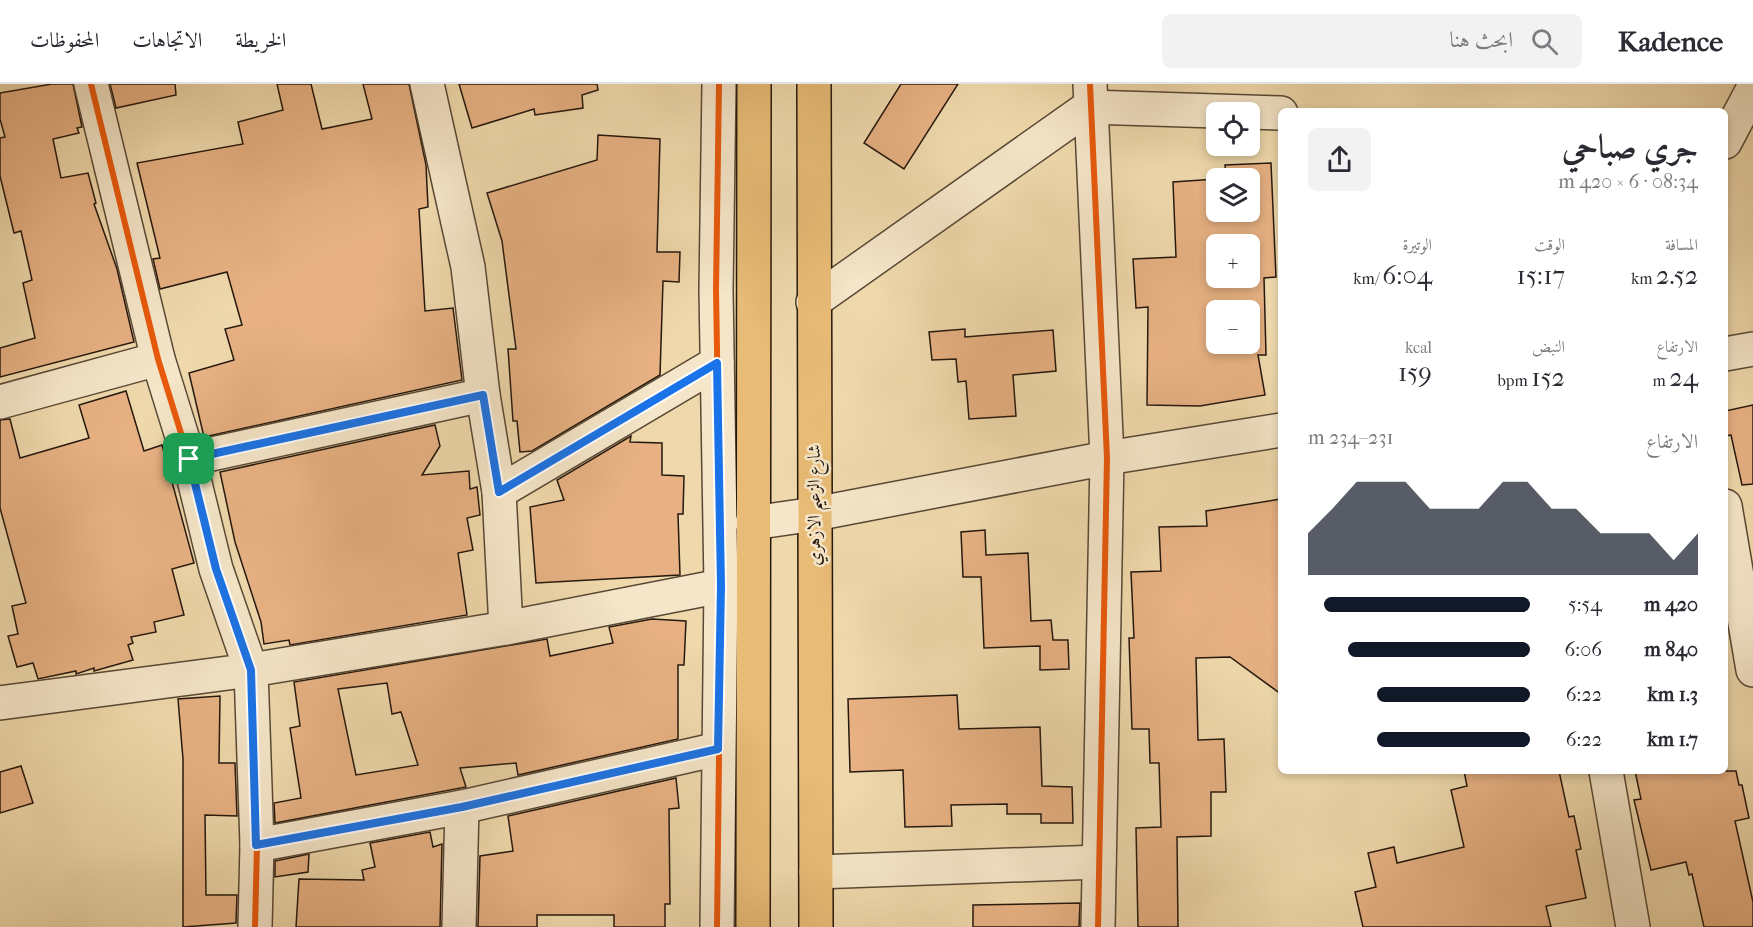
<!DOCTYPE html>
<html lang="ar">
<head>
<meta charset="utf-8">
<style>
  :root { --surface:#fff; --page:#f2f2f3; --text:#2b2b33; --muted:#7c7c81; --line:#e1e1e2; --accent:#111827 }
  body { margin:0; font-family:"IM FELL French Canon",Amiri,serif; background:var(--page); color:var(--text); direction:rtl; height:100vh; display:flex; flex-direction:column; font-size:22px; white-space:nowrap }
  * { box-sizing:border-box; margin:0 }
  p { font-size:20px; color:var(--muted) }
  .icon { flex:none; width:33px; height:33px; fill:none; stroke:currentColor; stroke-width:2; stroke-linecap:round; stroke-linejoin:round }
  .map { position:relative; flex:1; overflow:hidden; direction:ltr }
  .sheet { position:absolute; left:1278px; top:24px; width:450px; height:666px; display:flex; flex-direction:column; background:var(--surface); border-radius:9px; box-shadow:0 3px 9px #0003; direction:rtl }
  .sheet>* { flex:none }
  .controls { position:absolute; left:1206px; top:18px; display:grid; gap:12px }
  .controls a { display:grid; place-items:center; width:54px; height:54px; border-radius:9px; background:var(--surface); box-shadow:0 3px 9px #0003; font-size:30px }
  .pin { position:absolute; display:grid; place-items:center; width:51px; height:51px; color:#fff; margin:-26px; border-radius:12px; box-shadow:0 3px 9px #0006 }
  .round { display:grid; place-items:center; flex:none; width:63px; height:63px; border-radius:9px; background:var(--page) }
  .summary { display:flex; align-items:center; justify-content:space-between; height:102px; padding:0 30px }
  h1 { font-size:33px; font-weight:600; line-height:45px }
  .metrics { display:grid; grid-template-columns:repeat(3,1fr); gap:9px; height:102px; padding:6px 30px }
  .metrics div { display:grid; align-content:center }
  .metrics b { font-size:26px; font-weight:600 }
  .metrics small { font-size:16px; font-weight:400 }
  .metrics p { font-size:16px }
  .chart { height:168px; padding:12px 30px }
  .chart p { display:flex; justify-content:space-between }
  .chart svg { width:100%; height:108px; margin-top:6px; fill:var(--accent); opacity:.7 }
  ul { padding:0 30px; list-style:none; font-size:20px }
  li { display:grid; grid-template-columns:96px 72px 1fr; align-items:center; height:45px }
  li i { height:15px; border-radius:8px; background:var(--accent) }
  header { display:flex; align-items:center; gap:36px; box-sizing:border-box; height:84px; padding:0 30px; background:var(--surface); border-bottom:2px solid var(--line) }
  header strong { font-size:28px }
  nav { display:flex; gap:33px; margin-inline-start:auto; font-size:21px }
  .search { width:420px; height:54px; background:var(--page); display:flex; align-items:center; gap:15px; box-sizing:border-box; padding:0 21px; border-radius:9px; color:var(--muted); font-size:22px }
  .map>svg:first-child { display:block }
  .building { fill:#e7b183; stroke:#25180d; stroke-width:1.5; fill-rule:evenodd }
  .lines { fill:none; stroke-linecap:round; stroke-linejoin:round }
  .minor-casing { stroke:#584835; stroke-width:36 }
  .major-casing { stroke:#25180d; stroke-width:36 }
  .minor { stroke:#f5e6c9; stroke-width:33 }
  .major { stroke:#e8bc76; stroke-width:33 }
  .cycleway-casing { stroke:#f5e6c9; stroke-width:10 }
  .cycleway { stroke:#e8590c; stroke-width:6 }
  .route-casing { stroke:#fff; stroke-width:12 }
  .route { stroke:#1a73e8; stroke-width:8 }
  .labels { text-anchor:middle; stroke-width:5; stroke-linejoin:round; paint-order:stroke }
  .street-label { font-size:18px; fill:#25180d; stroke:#f5e6c9 }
</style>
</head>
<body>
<header>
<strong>Kadence</strong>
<div class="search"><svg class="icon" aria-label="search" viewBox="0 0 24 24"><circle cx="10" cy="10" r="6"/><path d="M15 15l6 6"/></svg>ابحث هنا</div>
<nav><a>الخريطة</a><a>الاتجاهات</a><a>المحفوظات</a></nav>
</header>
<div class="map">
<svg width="1753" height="843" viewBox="0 0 1753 843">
  <rect width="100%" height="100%" fill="#efd9ac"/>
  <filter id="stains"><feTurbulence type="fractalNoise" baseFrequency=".00333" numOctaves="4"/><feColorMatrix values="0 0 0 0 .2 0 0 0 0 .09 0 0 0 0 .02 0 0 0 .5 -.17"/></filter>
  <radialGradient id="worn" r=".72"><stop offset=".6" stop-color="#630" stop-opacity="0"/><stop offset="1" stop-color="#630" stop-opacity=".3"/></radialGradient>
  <g class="building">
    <path d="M52,0H73L82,43L77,44L79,49L53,55L61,94L88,89L96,119L94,120L117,185L134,258L0,293V264L35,254L23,199L32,196L21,147L14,149L0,92V54L5,53L0,35V9Z"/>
    <path d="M110,0H175L176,11L116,24Z"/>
    <path d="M277,0H311L322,45L372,35L363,0H409L426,81L428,123L419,125L425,227L453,224L462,296L204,353L189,289L234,276L225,245L242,241L227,188L160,205L153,175L160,174L137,79L243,60L238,38L283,26Z"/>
    <path d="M459,0H597L598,6L582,11L583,24L535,31L534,25L472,44Z"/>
    <path d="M901,0H958L904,85L864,59Z"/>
    <path d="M598,51L660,55L657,168H680L679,198L663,197L660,291L532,367L520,368L517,337H513L508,265H516L502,157L487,109L597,76Z"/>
    <path d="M1271,79L1276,193L1264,194L1266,271H1258L1265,311L1200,322L1147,321L1148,223L1136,224L1133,175L1176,173L1173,98L1216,95V128H1250V94H1226L1225,81ZM1216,160H1250V194H1216ZM1216,226H1250V260H1216Z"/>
    <path d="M965,245V253L1053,246L1056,287L1013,291L1016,332L969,335L966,297L958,298L956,275L932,276L929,248Z"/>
    <path d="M126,307L144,367L162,361L194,479L172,485L184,531L154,538L156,548L131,553L133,559L128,561L133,576L94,587V584L76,590V587L38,595L33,579L17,583L8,552L18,550L12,522L26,519L0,424V336L10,335L20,374L89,354L79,321Z"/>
    <path d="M1753,321V400L1742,401L1731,351L1725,352V327Z"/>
    <path d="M435,341L440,362L422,391L469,387L470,405L477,403L480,431L467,434L473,466L458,469L467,531L290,561L289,556L264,560L261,538L235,458L220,388Z"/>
    <path d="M631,352L630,358L662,359V391L684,392L683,430H678L680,491L536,499L530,423L564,416L557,396Z"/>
    <path d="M1281,415V610L1230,573L1196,574L1198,656L1224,655L1226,708H1211V752L1177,753L1178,843H1138L1136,744L1161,743L1159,679H1150L1149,645H1132L1129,554H1134L1131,488L1161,487L1159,443L1207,442L1206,427Z"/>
    <path d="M985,446L986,471L1028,469L1031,537L1051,536L1053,556H1068L1069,585L1040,586V562L984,564L981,493H963L961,448Z"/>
    <path d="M652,535L686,537L684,581H678V655L518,691L516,679L460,684L466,703L275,739L274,719L301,714L290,644L300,642L294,598L547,555L550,572L613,559L609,543ZM387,599L392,630L401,628L418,681L356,691L338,605Z"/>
    <path d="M957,611L959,645L1040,643L1042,702L1072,703L1073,739H1041V730H1007V720L951,721L952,742L905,743L903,686L850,688L848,615Z"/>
    <path d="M220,612L219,679H235L237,732L205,731L206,811H237L236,839L183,843V675L178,615Z"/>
    <path d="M21,682L33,719L0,729V688Z"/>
    <path d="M1464,687H1559L1569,733L1574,732L1581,765L1576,766L1586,814L1546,822L1551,843H1363L1355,808L1376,803L1368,769L1394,763L1397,779L1464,763L1451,706L1467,702Z"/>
    <path d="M1635,687H1736L1739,701H1742L1749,734L1735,737L1753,818V843H1704L1692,790L1689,791L1686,778L1651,786L1634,716L1641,715Z"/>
    <path d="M676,694L679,724L669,725L670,820H665V843H614V831H537V843H478L480,772L513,767L508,732Z"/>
    <path d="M430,748L433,763L442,760L440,843H296L299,795L364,796L362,786L375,783L370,759Z"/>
    <path d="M309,770L308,788L275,793V777Z"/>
    <path d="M1080,819L1079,843H973V821Z"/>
  </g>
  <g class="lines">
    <defs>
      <g id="minor">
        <path d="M91,0L158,275L189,375L216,485L251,586L257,761L255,843"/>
        <path d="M427,0L468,183L483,311L499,408L506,544"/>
        <path d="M1090,0L1107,374L1098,843"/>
        <path d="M1725,58L1753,5"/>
        <path d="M813,218L1089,23L1281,29"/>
        <path d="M1725,270L1753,265"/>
        <path d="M0,318L158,275"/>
        <path d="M189,375L483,311"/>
        <path d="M499,408L717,279"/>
        <path d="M1725,422L1753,586"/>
        <path d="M752,439L815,430L1107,374L1281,346"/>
        <path d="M0,619L251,586L506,544L721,502"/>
        <path d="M1606,687L1633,843"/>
        <path d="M257,761L462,723L718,665"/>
        <path d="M816,788L1099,778"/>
        <path d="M459,843L462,723"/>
        <path d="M717,843L721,502L716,206L719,0"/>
      </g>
      <g id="major">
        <path d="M814,0L816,843"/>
        <path d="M753,843L754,0"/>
      </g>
    </defs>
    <use href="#minor" class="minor-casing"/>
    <use href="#major" class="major-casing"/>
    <use href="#minor" class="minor"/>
    <use href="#major" class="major"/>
    <defs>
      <g id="cycleway">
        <path d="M91,0L158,275L189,375L216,485L251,586L257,761L255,843"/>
        <path d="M1090,0L1107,374L1098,843"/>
        <path d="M717,843L721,502L716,206L719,0"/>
      </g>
    </defs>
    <use href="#cycleway" class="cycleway-casing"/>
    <use href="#cycleway" class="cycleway"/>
  </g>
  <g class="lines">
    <defs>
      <path id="route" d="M717,279L721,502L718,665L462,723L256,761L251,586L216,485L189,375L483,311L499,408Z"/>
    </defs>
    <use href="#route" class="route-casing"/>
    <use href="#route" class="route"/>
  </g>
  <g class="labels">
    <g class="street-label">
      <text transform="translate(814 421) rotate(-90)" y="6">شارع الزعيم الازهري</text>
    </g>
  </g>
  <rect width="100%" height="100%" filter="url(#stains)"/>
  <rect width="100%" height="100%" fill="url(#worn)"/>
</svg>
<div class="controls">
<a><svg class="icon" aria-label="locate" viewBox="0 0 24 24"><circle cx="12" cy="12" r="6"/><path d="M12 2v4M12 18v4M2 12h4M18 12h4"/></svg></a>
<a><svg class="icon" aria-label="layers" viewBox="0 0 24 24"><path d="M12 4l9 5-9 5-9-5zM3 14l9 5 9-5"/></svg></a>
<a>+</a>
<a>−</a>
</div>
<div class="pin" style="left:189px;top:375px;background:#1e9e55"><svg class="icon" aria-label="arrive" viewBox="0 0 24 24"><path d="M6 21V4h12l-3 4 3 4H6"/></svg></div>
<section class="sheet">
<div class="summary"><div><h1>جري صباحي</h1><p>08:34 · 6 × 420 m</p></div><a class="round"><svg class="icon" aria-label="share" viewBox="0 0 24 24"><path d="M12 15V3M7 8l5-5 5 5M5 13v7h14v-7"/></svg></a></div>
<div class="metrics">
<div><p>المسافة</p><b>2.52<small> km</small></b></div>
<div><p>الوقت</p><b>15:17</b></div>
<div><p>الوتيرة</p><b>6:04<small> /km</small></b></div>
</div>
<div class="metrics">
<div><p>الارتفاع</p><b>24<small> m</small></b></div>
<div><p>النبض</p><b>152<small> bpm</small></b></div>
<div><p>kcal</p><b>159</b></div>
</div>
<div class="chart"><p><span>الارتفاع</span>231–234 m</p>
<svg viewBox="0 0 160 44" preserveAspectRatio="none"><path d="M0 44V27L10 17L20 6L30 6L40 6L50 17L60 17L70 17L80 6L90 6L100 17L110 17L120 27L130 27L140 27L150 38L160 27V44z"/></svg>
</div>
<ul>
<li><b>420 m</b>5:54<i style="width:93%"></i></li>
<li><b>840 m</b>6:06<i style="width:82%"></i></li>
<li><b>1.3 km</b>6:22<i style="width:69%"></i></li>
<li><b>1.7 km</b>6:22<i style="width:69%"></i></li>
</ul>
</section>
</div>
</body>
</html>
